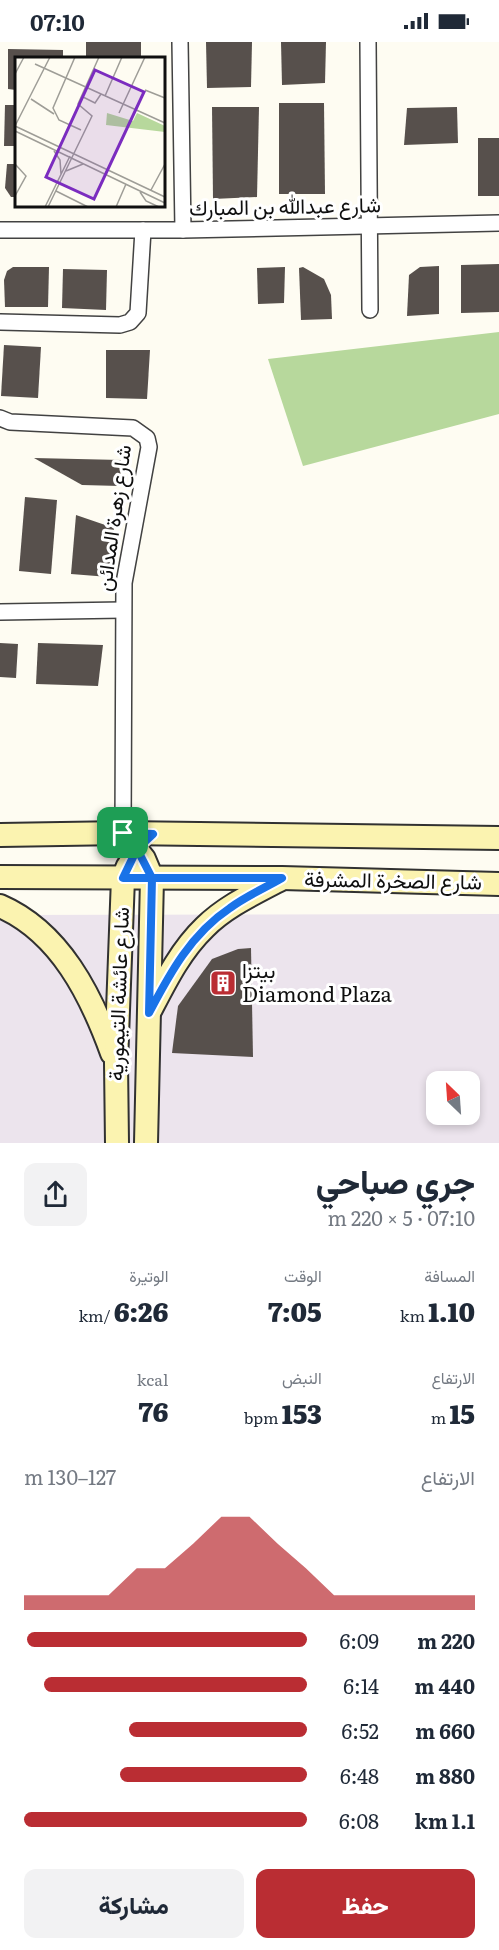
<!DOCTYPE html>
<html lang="ar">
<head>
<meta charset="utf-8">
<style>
  :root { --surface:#fff; --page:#f2f2f3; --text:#1f2937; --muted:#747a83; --accent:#ba2d33 }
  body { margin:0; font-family:Literata,Vazirmatn,serif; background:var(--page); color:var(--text); direction:rtl; height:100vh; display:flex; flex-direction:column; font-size:22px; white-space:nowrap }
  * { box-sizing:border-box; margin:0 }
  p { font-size:20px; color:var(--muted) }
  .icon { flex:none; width:33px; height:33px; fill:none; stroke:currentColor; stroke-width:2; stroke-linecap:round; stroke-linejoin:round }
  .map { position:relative; height:1101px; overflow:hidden; direction:ltr }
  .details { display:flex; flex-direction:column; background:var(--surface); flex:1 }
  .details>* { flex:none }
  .needle { width:39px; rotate:335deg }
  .tools { position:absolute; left:426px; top:1029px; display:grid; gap:12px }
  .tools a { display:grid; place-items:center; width:54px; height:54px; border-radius:12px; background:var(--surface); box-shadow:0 3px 9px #0003; font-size:30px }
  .pin { position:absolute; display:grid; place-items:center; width:51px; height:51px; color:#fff; margin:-26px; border-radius:12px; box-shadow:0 3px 9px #0006 }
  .round { display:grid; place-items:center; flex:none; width:63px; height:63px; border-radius:12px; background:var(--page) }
  .head { display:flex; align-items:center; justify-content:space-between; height:102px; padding:0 24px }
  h1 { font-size:33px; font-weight:800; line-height:45px }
  .stats { display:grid; grid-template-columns:repeat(3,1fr); gap:9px; height:102px; padding:6px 24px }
  .stats div { display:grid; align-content:center }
  .stats b { font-size:26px; font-weight:800 }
  .stats small { font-size:16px; font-weight:400 }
  .stats p { font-size:16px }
  .chart { height:168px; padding:12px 24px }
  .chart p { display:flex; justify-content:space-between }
  .chart svg { width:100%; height:108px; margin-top:6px; fill:var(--accent); opacity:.7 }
  .cta { display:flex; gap:12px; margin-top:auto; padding:12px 24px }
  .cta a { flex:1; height:69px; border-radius:12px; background:var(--accent); color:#fff; font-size:24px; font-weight:800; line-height:69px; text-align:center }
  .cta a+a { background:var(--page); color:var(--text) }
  ul { padding:0 24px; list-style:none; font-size:20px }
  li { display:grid; grid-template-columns:96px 72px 1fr; align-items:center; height:45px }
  li i { height:15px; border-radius:8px; background:var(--accent) }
  .status { display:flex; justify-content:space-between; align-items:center; height:42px; padding:0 30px; background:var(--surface); direction:ltr }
  .status svg { height:16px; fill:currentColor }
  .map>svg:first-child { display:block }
  .industrial { fill:#ece4ed; fill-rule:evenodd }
  .forest { fill:#b7d89c }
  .building { fill:#57504c }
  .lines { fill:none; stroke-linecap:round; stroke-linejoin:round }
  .street-casing { stroke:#424242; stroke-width:18 }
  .secondary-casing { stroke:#313131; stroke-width:26 }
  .street { stroke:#fff; stroke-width:15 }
  .secondary { stroke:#fbf3b0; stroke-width:22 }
  .route-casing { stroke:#fff; stroke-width:12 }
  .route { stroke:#1a73e8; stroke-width:8 }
  .labels { text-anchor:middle; stroke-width:6; stroke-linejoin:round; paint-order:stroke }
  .street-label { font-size:21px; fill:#0f0f0f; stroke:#fff }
  .poi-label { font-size:21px; fill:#0f0f0f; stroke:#fff; text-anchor:start }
  .inset-road { fill:none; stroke:#9e9d97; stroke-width:1.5 }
  .view { fill:#7b2cbf; fill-opacity:0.15; stroke:#7b2cbf; stroke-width:3 }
  .inset-edge { fill:none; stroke:#0f0f0f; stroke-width:3 }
</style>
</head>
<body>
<div class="status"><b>07:10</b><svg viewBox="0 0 49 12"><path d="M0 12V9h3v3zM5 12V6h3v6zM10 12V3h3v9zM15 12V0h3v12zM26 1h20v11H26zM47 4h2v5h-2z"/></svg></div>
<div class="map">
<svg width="499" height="1101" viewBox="0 0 499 1101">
  <rect width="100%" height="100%" fill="#fefcf2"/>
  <path class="industrial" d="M499,872V1101H0V873ZM436,1040H470V1072H436Z"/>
  <path class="forest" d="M499,290V372L303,424L268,317Z"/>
  <g class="building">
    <rect x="86" y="0" width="55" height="16"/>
    <path d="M206,0H252L251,45L207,46Z"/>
    <path d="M281,0H326L325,41L282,43Z"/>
    <path d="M8,7L63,8V16H16V48L8,47Z"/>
    <path d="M279,61H324L325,152H279Z"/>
    <path d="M5,63H16V104H4Z"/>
    <path d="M212,65H259L257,155L213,157Z"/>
    <path d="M457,65L458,101L404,103L407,66Z"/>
    <rect x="478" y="96" width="21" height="58"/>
    <path d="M7,122H16V155H11L5,146Z"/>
    <path d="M499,222V270L461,271V223Z"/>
    <path d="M439,224V272L407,274L409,233L420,225Z"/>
    <path d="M13,225H49L48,265H5L4,238L7,229Z"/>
    <path d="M285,225L284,261L258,262L257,226Z"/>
    <path d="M303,225L324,237L331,253L332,277L301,278L299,226Z"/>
    <path d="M63,227L107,228L106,268L62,266Z"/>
    <path d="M4,303L41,305L38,356L1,354Z"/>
    <path d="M106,308H150L147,357L106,356Z"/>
    <path d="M34,416L121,418L120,444L82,443Z"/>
    <path d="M25,455L57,458L51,532L19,529Z"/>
    <path d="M76,473L114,486L109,535L71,532Z"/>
    <path d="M0,601L18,602L16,636L0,635Z"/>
    <path d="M38,601L103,603L98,644L36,642Z"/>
    <path d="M251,906L253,1015L172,1011L178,964L212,917L238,907Z"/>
  </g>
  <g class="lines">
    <defs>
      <g id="street">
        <path d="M180,0L183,188"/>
        <path d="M368,0L370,268"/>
        <path d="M0,188H183L499,181"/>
        <path d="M0,280L120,283L130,280L138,271L143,188"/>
        <path d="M0,376L10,380L133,386L147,396L149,405L124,541L123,791"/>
        <path d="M0,570L123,568"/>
      </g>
      <g id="secondary">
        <path d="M123,791L144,817L152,836L146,1101"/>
        <path d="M0,793L123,791L499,796"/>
        <path d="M0,835L282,836L499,842"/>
        <path d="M0,864C60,890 91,953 112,1011"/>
        <path d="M151,967C166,938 181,908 205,885C226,864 255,851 281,837"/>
        <path d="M117,1101L116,1021L123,836L128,824"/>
      </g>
    </defs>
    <use href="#street" class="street-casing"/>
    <use href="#secondary" class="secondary-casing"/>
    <use href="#street" class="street"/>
    <use href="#secondary" class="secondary"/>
  </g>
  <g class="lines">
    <defs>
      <path id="route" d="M123,791L137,807L123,836H152L149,971C170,931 191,892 230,866C246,854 265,846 282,836H152L137,807L153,792L123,791"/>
    </defs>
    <use href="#route" class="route-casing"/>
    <use href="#route" class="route"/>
  </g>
  <defs>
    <symbol id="building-square" viewBox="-11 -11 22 22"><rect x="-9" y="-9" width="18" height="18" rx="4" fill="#ba2d33" stroke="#fff"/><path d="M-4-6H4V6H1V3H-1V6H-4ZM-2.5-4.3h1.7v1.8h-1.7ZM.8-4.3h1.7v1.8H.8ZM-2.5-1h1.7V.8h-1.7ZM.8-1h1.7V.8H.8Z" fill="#fff"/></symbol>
  </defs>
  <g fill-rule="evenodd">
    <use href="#building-square" x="208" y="926" width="30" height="30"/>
  </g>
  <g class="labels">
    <g class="street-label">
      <text transform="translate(285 165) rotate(-1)" y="7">شارع عبدالله بن المبارك</text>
      <text transform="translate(114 476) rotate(-82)" y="7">شارع زهرة المدائن</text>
      <text transform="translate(393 839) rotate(1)" y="7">شارع الصخرة المشرفة</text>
      <text transform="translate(119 952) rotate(-88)" y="7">شارع عائشة التيمورية</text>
    </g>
    <g class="poi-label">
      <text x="242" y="936">بيتزا<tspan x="242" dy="24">Diamond Plaza</tspan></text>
    </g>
  </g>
  <g transform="translate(15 15)">
    <rect width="150" height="150" fill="#fefcf2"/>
    <path d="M92,56L118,64L122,56L150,69V75L91,68Z" fill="#b7d89c"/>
    <path class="inset-road" d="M60,0L38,51L44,63L66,73M20,7L150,66M0,17L9,0M130,33L150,41M66,39L80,46L86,37M90,39L107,0M16,42L39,57M104,56L130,0M0,69L35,0M0,69L150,140M0,74L150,146M39,94L45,103L46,117M0,107L11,119L0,139M51,114L68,107M136,133L150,107M41,134L73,150M125,135L131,144L144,150M30,150L55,99M33,150L77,59L63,47L84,0M101,150L111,127"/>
    <path class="view" d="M80,13L129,35L79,142L31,120Z"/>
    <rect width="150" height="150" class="inset-edge"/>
  </g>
</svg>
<div class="tools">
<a><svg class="needle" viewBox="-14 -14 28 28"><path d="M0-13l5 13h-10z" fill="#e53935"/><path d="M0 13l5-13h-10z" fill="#747a83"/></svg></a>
</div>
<div class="pin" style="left:123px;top:791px;background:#1e9e55"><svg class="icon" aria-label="arrive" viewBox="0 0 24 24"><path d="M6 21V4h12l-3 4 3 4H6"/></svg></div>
</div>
<section class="details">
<div class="head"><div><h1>جري صباحي</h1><p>07:10 · 5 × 220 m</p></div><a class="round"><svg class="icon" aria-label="share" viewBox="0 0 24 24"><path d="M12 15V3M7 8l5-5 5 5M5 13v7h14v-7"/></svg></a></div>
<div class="stats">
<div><p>المسافة</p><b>1.10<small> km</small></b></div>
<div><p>الوقت</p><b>7:05</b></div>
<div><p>الوتيرة</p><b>6:26<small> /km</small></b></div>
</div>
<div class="stats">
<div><p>الارتفاع</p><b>15<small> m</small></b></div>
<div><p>النبض</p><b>153<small> bpm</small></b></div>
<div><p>kcal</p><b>76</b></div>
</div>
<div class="chart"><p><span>الارتفاع</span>127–130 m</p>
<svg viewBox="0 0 160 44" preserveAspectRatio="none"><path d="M0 44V38L10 38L20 38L30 38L40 27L50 27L60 17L70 6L80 6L90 17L100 27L110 38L120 38L130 38L140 38L150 38L160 38V44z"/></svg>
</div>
<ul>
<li><b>220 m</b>6:09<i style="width:99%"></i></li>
<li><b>440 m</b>6:14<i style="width:93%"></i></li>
<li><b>660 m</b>6:52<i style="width:63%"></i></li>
<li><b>880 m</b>6:48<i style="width:66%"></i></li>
<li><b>1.1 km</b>6:08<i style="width:100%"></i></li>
</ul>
<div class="cta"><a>حفظ</a><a>مشاركة</a></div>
</section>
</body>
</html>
